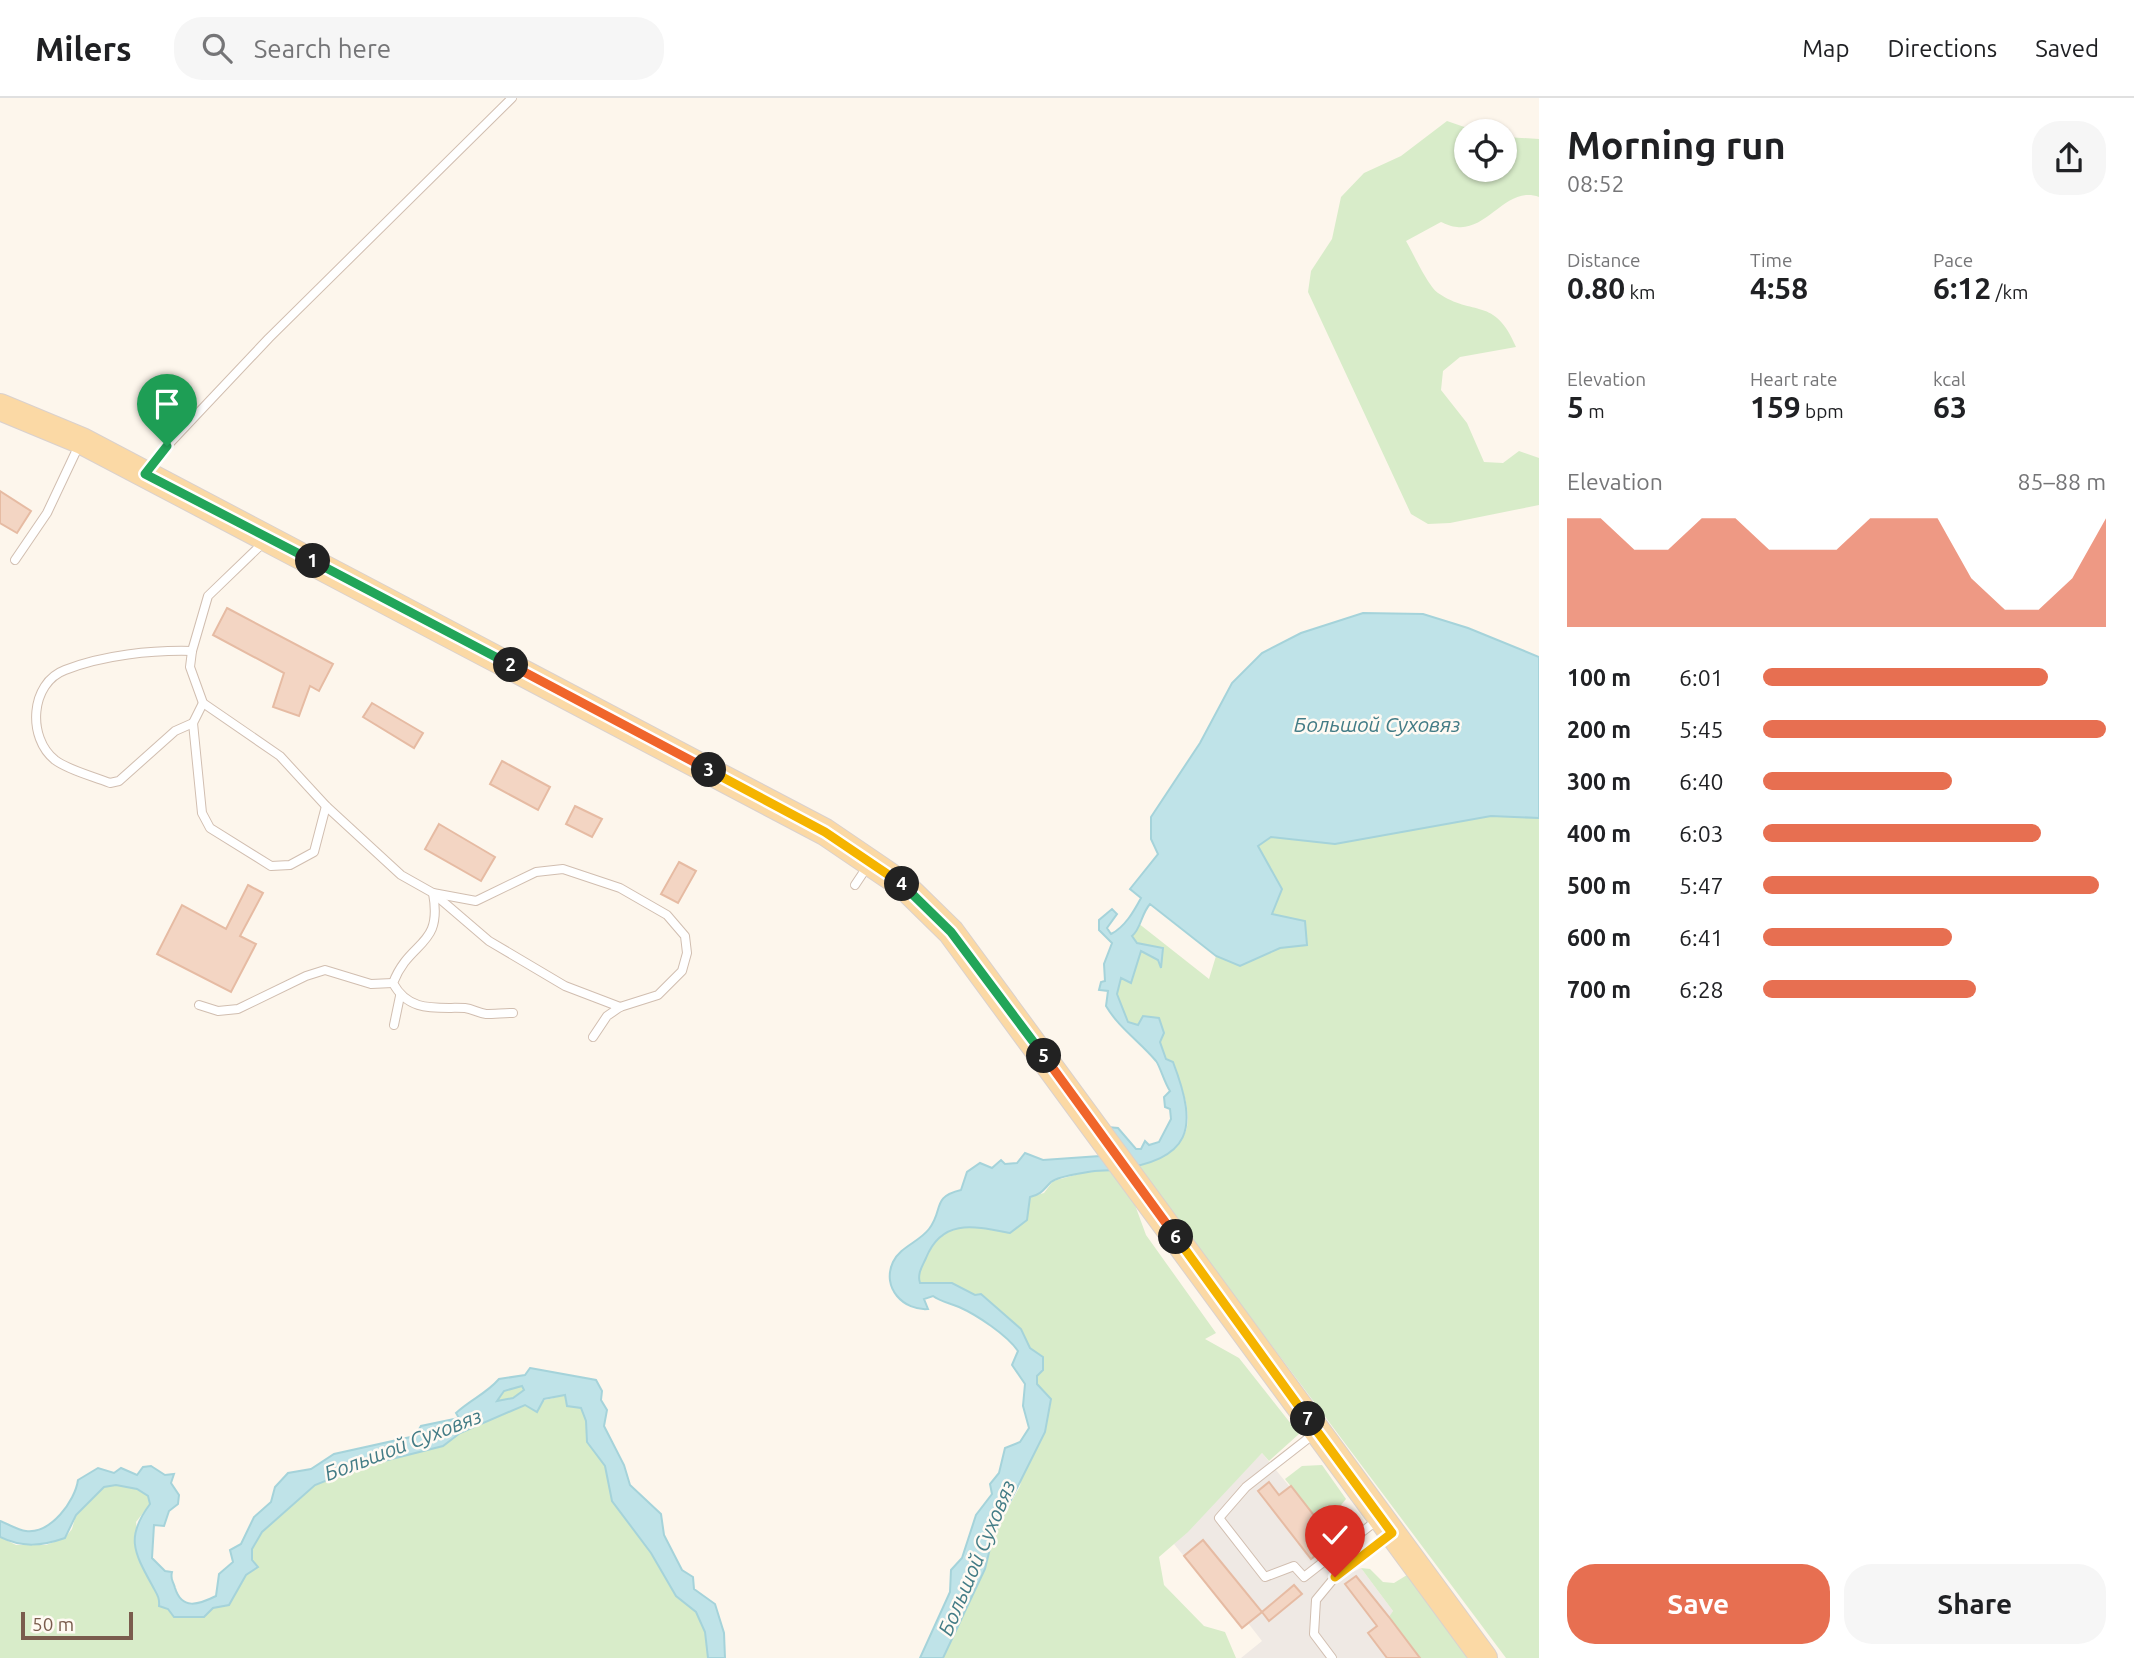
<!DOCTYPE html>
<html lang="en">
<head>
<meta charset="utf-8">
<style>
  :root { --surface:#fff; --page:#f6f6f6; --text:#202124; --muted:#757577; --line:#e0e0e0; --accent:#e76f51 }
  body { margin:0; font-family:Ubuntu,sans-serif; background:var(--page); color:var(--text); height:100vh; display:flex; flex-direction:column; font-size:26px; white-space:nowrap }
  * { box-sizing:border-box; margin:0 }
  p { font-size:23px; color:var(--muted) }
  .icon { flex:none; width:38px; height:38px; fill:none; stroke:currentColor; stroke-width:2; stroke-linecap:round; stroke-linejoin:round }
  .map { position:relative; flex:1; overflow:hidden }
  .drawer { display:flex; flex-direction:column; background:var(--surface); width:595px }
  .drawer>* { flex:none }
  .fabs { position:absolute; left:1454px; top:21px; display:grid; gap:14px }
  .fabs a { display:grid; place-items:center; width:63px; height:63px; border-radius:50%; background:var(--surface); box-shadow:0 2px 5px #0004; font-size:35px }
  .scale { position:absolute; left:21px; bottom:18px; width:112px; box-sizing:border-box; padding-left:7px; border:4px solid #7a5c4d; border-top:0; font-size:19px; line-height:24px; white-space:nowrap; color:#7a5c4d; -webkit-text-stroke:5px #fffaf3; paint-order:stroke }
  .pin { position:absolute; display:grid; place-items:center; width:60px; height:60px; color:#fff; margin:-72px -30px; border-radius:50% 50% 50% 0; rotate:-45deg; box-shadow:0 0 7px #0007 }
  .pin .icon { rotate:45deg }
  .km { position:absolute; width:35px; height:35px; margin:-18px; border-radius:50%; background:#222; color:#fff; font-size:19px; line-height:35px; text-align:center }
  .round { display:grid; place-items:center; flex:none; width:74px; height:74px; border-radius:28px; background:var(--page) }
  .summary { display:flex; align-items:center; justify-content:space-between; height:119px; padding:0 28px }
  h1 { font-size:38px; font-weight:700; line-height:52px }
  .metrics { display:grid; grid-template-columns:repeat(3,1fr); gap:10px; height:119px; padding:7px 28px }
  .metrics div { display:grid; align-content:center }
  .metrics b { font-size:30px; font-weight:700 }
  .metrics small { font-size:19px; font-weight:400 }
  .metrics p { font-size:19px }
  .chart { height:196px; padding:14px 28px }
  .chart p { display:flex; justify-content:space-between }
  .chart svg { width:100%; height:126px; margin-top:7px; fill:var(--accent); opacity:.7 }
  .action { display:flex; gap:14px; margin-top:auto; padding:14px 28px }
  .action a { flex:1; height:80px; border-radius:28px; background:var(--accent); color:#fff; font-size:28px; font-weight:700; line-height:80px; text-align:center }
  .action a+a { background:var(--page); color:var(--text) }
  ul { padding:0 28px; list-style:none; font-size:23px }
  li { display:grid; grid-template-columns:112px 84px 1fr; align-items:center; height:52px }
  li i { height:18px; border-radius:9px; background:var(--accent) }
  header { display:flex; align-items:center; gap:42px; box-sizing:border-box; height:98px; padding:0 35px; background:var(--surface); border-bottom:2px solid var(--line) }
  header strong { font-size:33px }
  nav { display:flex; gap:38px; margin-inline-start:auto; font-size:24px }
  .search { width:490px; height:63px; background:var(--page); display:flex; align-items:center; gap:18px; box-sizing:border-box; padding:0 24px; border-radius:28px; color:var(--muted); font-size:26px }
  main { display:flex; flex:1; min-height:0 }
  .map>svg:first-child { display:block }
  .industrial { fill:#efe9e4 }
  .green { fill:#d8ecc9 }
  .water { fill:#bfe3e8; stroke:#a5d3da; stroke-width:2; fill-rule:evenodd }
  .building { fill:#f3d5c3; stroke:#e6bba3; stroke-width:2 }
  .lines { fill:none; stroke-linecap:round; stroke-linejoin:round }
  .service-casing { stroke:#d1beb0; stroke-width:10 }
  .primary-casing { stroke:#dad1cd; stroke-width:28 }
  .service { stroke:#fff; stroke-width:8 }
  .primary { stroke:#fbd9a5; stroke-width:26 }
  .split-1-casing { stroke:#fff; stroke-width:14 }
  .split-2-casing { stroke:#fff; stroke-width:14 }
  .split-3-casing { stroke:#fff; stroke-width:14 }
  .split-4-casing { stroke:#fff; stroke-width:14 }
  .split-5-casing { stroke:#fff; stroke-width:14 }
  .split-6-casing { stroke:#fff; stroke-width:14 }
  .split-7-casing { stroke:#fff; stroke-width:14 }
  .split-8-casing { stroke:#fff; stroke-width:14 }
  .split-1 { stroke:#22a559; stroke-width:9 }
  .split-2 { stroke:#22a559; stroke-width:9 }
  .split-3 { stroke:#f0652b; stroke-width:9 }
  .split-4 { stroke:#f5b400; stroke-width:9 }
  .split-5 { stroke:#22a559; stroke-width:9 }
  .split-6 { stroke:#f0652b; stroke-width:9 }
  .split-7 { stroke:#f5b400; stroke-width:9 }
  .split-8 { stroke:#f5b400; stroke-width:9 }
  .labels { text-anchor:middle; stroke-width:5; stroke-linejoin:round; paint-order:stroke }
  .water-label { font-size:21px; font-style:italic; fill:#437c86; stroke:#fffaf3 }
</style>
</head>
<body>
<header>
<strong>Milers</strong>
<div class="search"><svg class="icon" aria-label="search" viewBox="0 0 24 24"><circle cx="10" cy="10" r="6"/><path d="M15 15l6 6"/></svg>Search here</div>
<nav><a>Map</a><a>Directions</a><a>Saved</a></nav>
</header>
<main>
<div class="map">
<svg width="1539" height="1560" viewBox="0 0 1539 1560">
  <rect width="100%" height="100%" fill="#fdf6ec"/>
  <path class="industrial" d="M1262,1355L1334,1443L1353,1474L1361,1470L1393,1513L1390,1519L1420,1560H1241L1262,1543L1248,1525L1242,1530L1174,1446Z"/>
  <g class="green">
    <path d="M1447,23L1476,33H1466V72H1505V39L1539,41V99C1507,87 1488,133 1457,129C1452,129 1446,126 1441,124L1406,143C1413,155 1428,188 1438,195C1473,219 1495,198 1516,249L1460,259L1443,273L1441,292L1467,325L1484,364L1503,365L1519,353L1539,360V407L1450,425L1428,426L1411,416L1308,194L1311,173L1332,141L1341,99L1364,75L1401,58Z"/>
    <path d="M1491,718L1539,720V1560H1506L1137,1068C1201,1048 1194,1019 1173,965L1166,961L1160,943L1164,935L1128,924L1117,896L1121,879L1131,885L1141,853L1159,862L1160,868L1163,850L1137,845L1132,838L1138,825L1209,881L1216,858L1240,868L1280,850L1307,847L1271,816L1282,791L1258,748L1271,739L1335,746Z"/>
    <path d="M1090,1073H1112L1135,1107L1146,1137L1216,1235L1205,1241L1239,1260L1299,1336L1269,1363L1262,1355L1188,1434L1159,1459L1164,1487L1204,1528L1225,1534L1236,1560H943L985,1471L993,1438L1020,1388L1037,1286L1030,1250L1021,1231L981,1196L975,1197L952,1185L920,1186L918,1179C941,1123 952,1123 1010,1135L1030,1099L1044,1095L1053,1083Z"/>
    <path d="M522,1288L524,1292L513,1300L496,1303L504,1293Z"/>
    <path d="M565,1297L581,1310L586,1323L587,1344L605,1368L612,1403L651,1455L676,1498L696,1514L705,1534L708,1560H0V1439L16,1447H46L65,1440L72,1431L76,1417L104,1389L116,1387L137,1391L148,1398L150,1406L136,1424L141,1468L174,1519H204L213,1510L229,1507L246,1477L252,1451L262,1434L315,1387L360,1369L443,1348L460,1335L526,1307Z"/>
    <path d="M1322,1367L1346,1401L1323,1429L1285,1381L1302,1368Z"/>
    <path d="M1361,1470L1370,1471L1383,1484L1394,1485L1407,1477L1470,1560H1420L1389,1519L1393,1513Z"/>
  </g>
  <g class="water">
    <path d="M1363,515L1423,516L1468,530L1539,559V720L1491,718L1335,746L1271,739L1258,748L1282,791L1272,816L1305,823L1307,847L1280,850L1240,868L1216,858L1150,806C1141,816 1141,831 1132,838L1137,845L1163,850L1161,870L1158,862L1141,853L1131,885L1121,880L1117,896L1128,924L1138,927L1143,918L1159,920L1164,935L1160,944L1166,961L1173,964C1199,1032 1192,1061 1115,1072C1106,1073 1097,1072 1088,1074C1078,1076 1059,1078 1051,1084C1043,1092 1042,1096 1030,1099L1027,1122L1010,1135C974,1128 942,1120 926,1160C922,1169 917,1176 920,1185H952L975,1197L981,1196L1021,1231L1030,1250L1043,1259V1272L1037,1278V1286L1051,1301L1045,1334L993,1438L985,1471L943,1560H920L950,1494L951,1472L962,1460L976,1417L992,1396L990,1386L999,1375L1005,1350L1020,1344L1029,1330L1023,1308L1025,1286L1012,1267L1018,1253C1007,1237 977,1217 959,1209C950,1205 941,1204 933,1198L924,1201L928,1211C904,1213 881,1190 893,1164C900,1149 919,1144 929,1131C944,1112 931,1099 961,1092L967,1074L980,1065L992,1070L1001,1062L1005,1066L1017,1065L1025,1055L1043,1062L1100,1058L1108,1029L1118,1030L1136,1051H1141L1145,1043L1149,1047L1159,1044L1171,1021L1170,1011L1165,1009L1164,999L1170,993C1164,984 1160,968 1156,963C1139,943 1119,930 1106,908L1108,893L1099,892L1101,884L1105,883L1104,866L1112,845L1099,832V822L1112,811L1117,816L1107,830L1111,836C1125,829 1134,813 1141,800L1130,791L1158,756L1151,741V719L1200,645L1232,585L1262,555L1301,535Z"/>
    <path d="M530,1270L596,1282L602,1293L601,1302L607,1312L604,1328L624,1367L630,1387L661,1416L664,1437L682,1472L693,1479L694,1491L715,1506L724,1535L725,1560H708L705,1534L696,1514L676,1498L651,1455L612,1403L605,1368L587,1344L586,1323L581,1310L567,1308L565,1297L544,1301L537,1314L525,1307L460,1335L443,1348L360,1369L315,1387L262,1434L252,1451V1462L258,1469L246,1477L229,1507L213,1510L204,1519H174L168,1511L159,1508C160,1499 156,1495 152,1487C133,1453 126,1438 150,1406L148,1398L137,1391L116,1387L104,1389L76,1417L65,1440C42,1448 22,1450 0,1439V1423C8,1426 18,1432 26,1433C51,1436 75,1403 78,1382L98,1370L114,1375L121,1370L137,1377L143,1369L151,1368L165,1377L174,1376L171,1385L179,1397L178,1406L169,1413L164,1428L154,1427L152,1460L165,1473L172,1474C170,1482 173,1482 175,1490C182,1512 198,1507 216,1498L219,1476L233,1464L230,1452L241,1446L254,1419L271,1404L275,1389L288,1375L311,1371L334,1356L415,1338L421,1328L459,1320L456,1315C471,1301 486,1296 499,1281L525,1277ZM522,1288L524,1292L513,1300L497,1303L504,1293Z"/>
  </g>
  <g class="building">
    <path d="M0,393L31,413L17,435L0,425Z"/>
    <path d="M227,510L333,566L319,593L310,588L299,618L273,609L284,575L213,537Z"/>
    <path d="M372,605L423,635L414,650L363,619Z"/>
    <path d="M502,663L550,689L538,712L490,686Z"/>
    <path d="M575,708L602,721L592,739L566,726Z"/>
    <path d="M439,726L495,759L481,783L425,751Z"/>
    <path d="M679,764L696,773L678,805L661,796Z"/>
    <path d="M248,787L263,795L240,838L256,846L231,894L157,856L182,807L226,831Z"/>
    <path d="M1269,1384L1279,1397L1291,1388L1334,1443L1311,1461L1258,1393Z"/>
    <path d="M1203,1442L1262,1514L1242,1530L1184,1458Z"/>
    <path d="M1356,1478L1389,1519L1420,1560H1387L1368,1535L1377,1528L1345,1486Z"/>
    <path d="M1294,1487L1302,1496L1269,1523L1262,1514Z"/>
  </g>
  <g class="lines">
    <defs>
      <g id="service">
        <path d="M148,373L167,348L269,240L512,0"/>
        <path d="M264,444L208,498L192,553L190,569L203,605L280,658L326,708L401,777L433,795L489,843L565,888L620,909"/>
        <path d="M15,462L47,415L80,345"/>
        <path d="M192,553C152,552 103,557 65,572C30,585 27,640 55,662C70,673 93,678 110,685L119,683L175,633L193,625"/>
        <path d="M203,605L193,625L202,715L210,730L271,768L290,767L314,754L326,708"/>
        <path d="M855,787L867,769"/>
        <path d="M199,907L218,913L238,911L306,878L325,872L371,886L393,885"/>
        <path d="M513,915C504,915 495,916 486,916C478,915 473,911 465,910C436,909 409,915 393,885C410,841 443,850 433,795L476,803L536,774L563,771L620,790L667,817L685,838L687,855L682,873L658,897L620,909L607,918L593,939"/>
        <path d="M394,927L400,898"/>
        <path d="M1315,1335L1246,1389L1219,1420L1265,1479L1294,1468L1304,1479L1376,1423"/>
        <path d="M1332,1560L1314,1536L1316,1502L1335,1479L1388,1438"/>
      </g>
      <path id="primary" d="M0,309L82,343L825,734L903,787L951,834L1484,1560"/>
    </defs>
    <use href="#service" class="service-casing"/>
    <use href="#primary" class="primary-casing"/>
    <use href="#service" class="service"/>
    <use href="#primary" class="primary"/>
  </g>
  <g class="lines">
    <defs>
      <path id="split-1" d="M167,348L145,376L313,463"/>
      <path id="split-2" d="M313,463L511,567"/>
      <path id="split-3" d="M511,567L709,672"/>
      <path id="split-4" d="M709,672L825,734L902,786"/>
      <path id="split-5" d="M902,786L951,834L1044,958"/>
      <path id="split-6" d="M1044,958L1176,1139"/>
      <path id="split-7" d="M1176,1139L1308,1321"/>
      <path id="split-8" d="M1308,1321L1392,1435L1335,1479"/>
    </defs>
    <use href="#split-1" class="split-1-casing"/>
    <use href="#split-2" class="split-2-casing"/>
    <use href="#split-3" class="split-3-casing"/>
    <use href="#split-4" class="split-4-casing"/>
    <use href="#split-5" class="split-5-casing"/>
    <use href="#split-6" class="split-6-casing"/>
    <use href="#split-7" class="split-7-casing"/>
    <use href="#split-8" class="split-8-casing"/>
    <use href="#split-1" class="split-1"/>
    <use href="#split-2" class="split-2"/>
    <use href="#split-3" class="split-3"/>
    <use href="#split-4" class="split-4"/>
    <use href="#split-5" class="split-5"/>
    <use href="#split-6" class="split-6"/>
    <use href="#split-7" class="split-7"/>
    <use href="#split-8" class="split-8"/>
  </g>
  <g class="labels">
    <g class="water-label">
      <text x="1377" y="634">Большой Суховяз</text>
      <text transform="translate(403 1347) rotate(-21)" y="7">Большой Суховяз</text>
      <text transform="translate(977 1460) rotate(-67)" y="7">Большой Суховяз</text>
    </g>
  </g>
</svg>
<div class="fabs">
<a><svg class="icon" aria-label="locate" viewBox="0 0 24 24"><circle cx="12" cy="12" r="6"/><path d="M12 2v4M12 18v4M2 12h4M18 12h4"/></svg></a>
</div>
<div class="scale">50 m</div>
<div class="pin" style="left:167px;top:348px;background:#1e9e55"><svg class="icon" aria-label="arrive" viewBox="0 0 24 24"><path d="M6 21V4h12l-3 4 3 4H6"/></svg></div>
<div class="pin" style="left:1335px;top:1479px;background:#d93025"><svg class="icon" aria-label="check" viewBox="0 0 24 24"><path d="M5 12l5 5 9-10"/></svg></div>
<b class="km" style="left:313px;top:463px">1</b>
<b class="km" style="left:511px;top:567px">2</b>
<b class="km" style="left:709px;top:672px">3</b>
<b class="km" style="left:902px;top:786px">4</b>
<b class="km" style="left:1044px;top:958px">5</b>
<b class="km" style="left:1176px;top:1139px">6</b>
<b class="km" style="left:1308px;top:1321px">7</b>
</div>
<section class="drawer">
<div class="summary"><div><h1>Morning run</h1><p>08:52</p></div><a class="round"><svg class="icon" aria-label="share" viewBox="0 0 24 24"><path d="M12 15V3M7 8l5-5 5 5M5 13v7h14v-7"/></svg></a></div>
<div class="metrics">
<div><p>Distance</p><b>0.80<small> km</small></b></div>
<div><p>Time</p><b>4:58</b></div>
<div><p>Pace</p><b>6:12<small> /km</small></b></div>
</div>
<div class="metrics">
<div><p>Elevation</p><b>5<small> m</small></b></div>
<div><p>Heart rate</p><b>159<small> bpm</small></b></div>
<div><p>kcal</p><b>63</b></div>
</div>
<div class="chart"><p><span>Elevation</span>85–88 m</p>
<svg viewBox="0 0 160 44" preserveAspectRatio="none"><path d="M0 44V6L10 6L20 17L30 17L40 6L50 6L60 17L70 17L80 17L90 6L100 6L110 6L120 27L130 38L140 38L150 27L160 6V44z"/></svg>
</div>
<ul>
<li><b>100 m</b>6:01<i style="width:83%"></i></li>
<li><b>200 m</b>5:45<i style="width:100%"></i></li>
<li><b>300 m</b>6:40<i style="width:55%"></i></li>
<li><b>400 m</b>6:03<i style="width:81%"></i></li>
<li><b>500 m</b>5:47<i style="width:98%"></i></li>
<li><b>600 m</b>6:41<i style="width:55%"></i></li>
<li><b>700 m</b>6:28<i style="width:62%"></i></li>
</ul>
<div class="action"><a>Save</a><a>Share</a></div>
</section>
</main>
</body>
</html>
